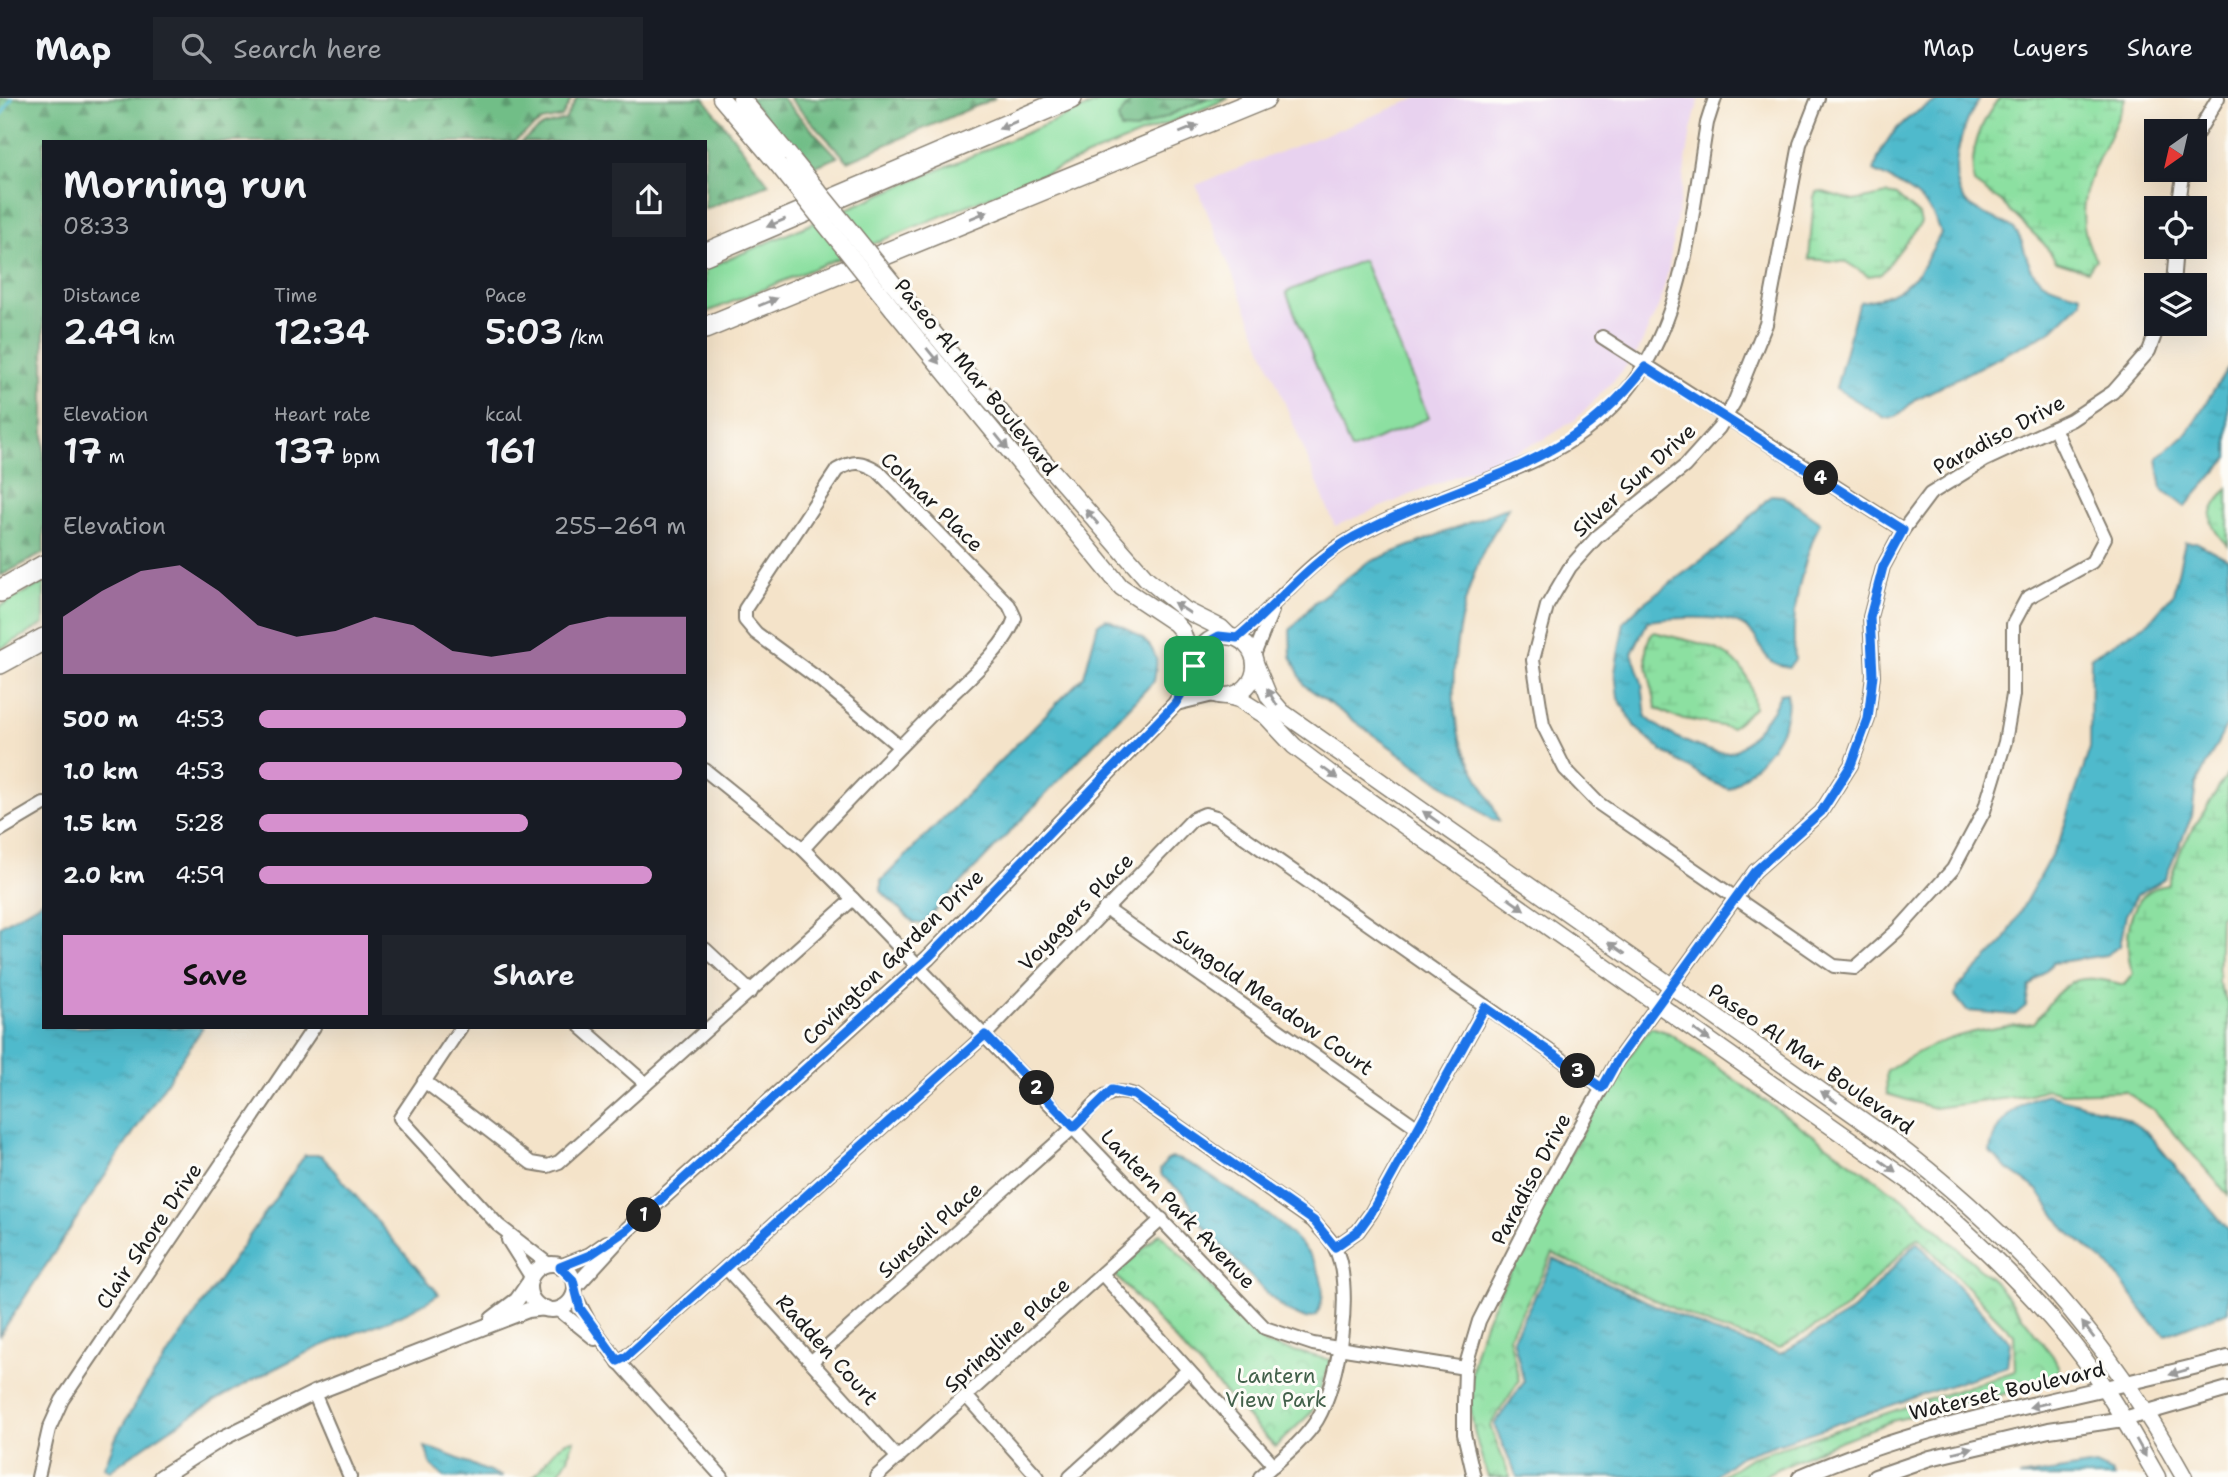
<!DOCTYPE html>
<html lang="en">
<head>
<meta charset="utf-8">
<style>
  :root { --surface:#171b24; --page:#20242c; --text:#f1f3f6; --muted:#9ea1a6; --line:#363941; --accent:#d690ce }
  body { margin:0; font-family:"Shantell Sans",sans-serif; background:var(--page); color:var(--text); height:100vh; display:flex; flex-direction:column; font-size:26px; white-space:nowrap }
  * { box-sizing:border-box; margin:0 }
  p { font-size:23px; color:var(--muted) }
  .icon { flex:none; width:38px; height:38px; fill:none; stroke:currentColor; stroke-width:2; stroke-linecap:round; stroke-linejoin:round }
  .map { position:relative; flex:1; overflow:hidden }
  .details { position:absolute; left:42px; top:42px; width:665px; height:889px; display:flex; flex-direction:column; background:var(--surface); border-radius:0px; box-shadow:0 7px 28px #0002 }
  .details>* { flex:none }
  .needle { width:46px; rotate:214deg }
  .fabs { position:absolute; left:2144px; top:21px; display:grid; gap:14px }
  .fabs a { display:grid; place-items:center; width:63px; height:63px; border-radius:0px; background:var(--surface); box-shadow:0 7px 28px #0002; font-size:35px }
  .pin { position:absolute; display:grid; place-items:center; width:60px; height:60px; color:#fff; margin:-30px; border-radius:14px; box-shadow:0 4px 10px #0006 }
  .km { position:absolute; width:35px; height:35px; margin:-18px; border-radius:50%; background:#222; color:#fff; font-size:19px; line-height:35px; text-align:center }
  .round { display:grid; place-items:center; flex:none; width:74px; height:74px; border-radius:0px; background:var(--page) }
  .summary { display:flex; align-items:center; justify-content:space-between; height:119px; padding:0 21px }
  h1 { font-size:38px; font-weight:600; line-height:52px }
  .figures { display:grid; grid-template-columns:repeat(3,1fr); gap:10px; height:119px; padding:7px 21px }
  .figures div { display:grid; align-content:center }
  .figures b { font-size:35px; font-weight:600 }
  .figures small { font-size:19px; font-weight:400 }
  .figures p { font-size:19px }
  .chart { height:196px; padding:14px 21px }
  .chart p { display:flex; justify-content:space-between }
  .chart svg { width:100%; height:126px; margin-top:7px; fill:var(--accent); opacity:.7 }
  .cta { display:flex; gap:14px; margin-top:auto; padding:14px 21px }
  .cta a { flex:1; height:80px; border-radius:0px; background:var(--accent); color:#111; font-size:28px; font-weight:600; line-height:80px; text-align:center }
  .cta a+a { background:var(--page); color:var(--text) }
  ul { padding:0 21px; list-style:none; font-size:23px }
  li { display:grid; grid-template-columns:112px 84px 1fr; align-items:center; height:52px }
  li i { height:18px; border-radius:9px; background:var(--accent) }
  header { display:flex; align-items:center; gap:42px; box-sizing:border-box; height:98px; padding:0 35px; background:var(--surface); border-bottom:2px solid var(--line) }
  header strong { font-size:33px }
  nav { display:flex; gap:38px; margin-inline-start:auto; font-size:24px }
  .search { width:490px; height:63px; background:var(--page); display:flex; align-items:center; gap:18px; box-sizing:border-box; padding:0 24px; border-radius:0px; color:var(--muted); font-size:26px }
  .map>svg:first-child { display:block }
  .built { fill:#e8d2ef }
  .grass { fill:#8ce0a1; stroke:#547e5e; stroke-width:2 }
  .forest { fill:url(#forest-firs); stroke:#466d52; stroke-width:2 }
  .wetland { fill:url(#wetland-marsh); stroke:#547e5e; stroke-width:2 }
  .park { fill:url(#park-crowns); stroke:#547e5e; stroke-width:2 }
  .water { fill:url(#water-ripples); stroke:#366b74; stroke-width:2 }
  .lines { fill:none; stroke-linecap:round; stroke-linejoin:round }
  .stream { stroke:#50bacc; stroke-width:3.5 }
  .minor-casing { stroke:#888072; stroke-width:16 }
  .tertiary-casing { stroke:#888072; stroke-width:18 }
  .secondary-casing { stroke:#888072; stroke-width:19 }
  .motorway-casing { stroke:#888072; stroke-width:24 }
  .minor { stroke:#fff; stroke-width:12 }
  .tertiary { stroke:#fff; stroke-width:14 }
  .secondary { stroke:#fff; stroke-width:16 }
  .motorway { stroke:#fff; stroke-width:21 }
  .secondary-bridge-casing { stroke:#888072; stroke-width:19; stroke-linecap:butt }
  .secondary-bridge { stroke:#fff; stroke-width:16 }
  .oneway { fill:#999 }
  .route-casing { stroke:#fff; stroke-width:14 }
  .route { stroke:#1a73e8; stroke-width:9 }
  .labels { text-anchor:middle; stroke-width:6; stroke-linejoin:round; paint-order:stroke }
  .street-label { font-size:21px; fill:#1c1c1c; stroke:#fdfcf7 }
  .park-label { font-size:21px; fill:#43614b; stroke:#fdfcf7 }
</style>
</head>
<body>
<header>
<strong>Map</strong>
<div class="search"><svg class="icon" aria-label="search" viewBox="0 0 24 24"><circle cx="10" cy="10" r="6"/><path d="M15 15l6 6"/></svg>Search here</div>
<nav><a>Map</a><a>Layers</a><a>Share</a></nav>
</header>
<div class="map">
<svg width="2228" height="1379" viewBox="0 0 2228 1379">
  <defs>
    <pattern id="forest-firs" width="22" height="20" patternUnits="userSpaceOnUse" patternTransform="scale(1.75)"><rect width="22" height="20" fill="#71be87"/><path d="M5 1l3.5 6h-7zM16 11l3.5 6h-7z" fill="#5c9a6e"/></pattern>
    <pattern id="wetland-marsh" width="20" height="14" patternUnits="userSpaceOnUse" patternTransform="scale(1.75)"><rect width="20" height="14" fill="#8ce0a1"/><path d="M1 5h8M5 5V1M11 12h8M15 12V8" fill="none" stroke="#78c08a"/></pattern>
    <pattern id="park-crowns" width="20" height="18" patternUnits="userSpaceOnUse" patternTransform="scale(1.75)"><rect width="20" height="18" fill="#8ce0a1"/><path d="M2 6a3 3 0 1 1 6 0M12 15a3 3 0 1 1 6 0" fill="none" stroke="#78c08a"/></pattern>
    <pattern id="water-ripples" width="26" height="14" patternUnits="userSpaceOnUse" patternTransform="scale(1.75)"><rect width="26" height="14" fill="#50bacc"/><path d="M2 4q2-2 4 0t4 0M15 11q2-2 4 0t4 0" fill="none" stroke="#459faf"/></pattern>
  </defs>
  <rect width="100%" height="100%" fill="#fdfcf7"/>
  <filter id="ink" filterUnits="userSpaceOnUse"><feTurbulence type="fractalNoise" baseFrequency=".0143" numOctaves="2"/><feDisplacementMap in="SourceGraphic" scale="14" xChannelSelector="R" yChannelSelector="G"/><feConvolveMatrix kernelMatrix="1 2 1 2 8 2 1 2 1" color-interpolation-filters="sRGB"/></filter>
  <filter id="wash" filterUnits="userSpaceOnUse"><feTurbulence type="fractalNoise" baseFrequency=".00686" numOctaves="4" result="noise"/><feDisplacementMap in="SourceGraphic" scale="28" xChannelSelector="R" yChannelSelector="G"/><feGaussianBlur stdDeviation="1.57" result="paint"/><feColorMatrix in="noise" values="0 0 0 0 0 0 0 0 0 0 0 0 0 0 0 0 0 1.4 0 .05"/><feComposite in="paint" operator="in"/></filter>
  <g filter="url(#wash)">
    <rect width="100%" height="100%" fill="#f4e3c9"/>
    <path class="built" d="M1418,0H1699L1691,33L1668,174L1659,207L1638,253L1618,278L1576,321L1545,341L1335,428L1196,87Z"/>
    <g class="grass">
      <path d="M1108,0H1229L705,215V171Z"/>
      <path d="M1363,162L1429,320L1351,352L1286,194Z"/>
      <path d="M44,484V526L0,551V508Z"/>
    </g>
    <g class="forest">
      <path d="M0,0H572L562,19L542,23L513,44H44V455L0,478Z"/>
      <path d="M577,0H704L769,86L705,111V44H521L543,28L565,22Z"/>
      <path d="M749,0H782L838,59L808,71Z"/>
      <path d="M789,0H995L848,63Z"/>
      <path d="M1138,0H1208L1136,32L1121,31L1118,20L1131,3Z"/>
    </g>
    <g class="wetland">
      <path d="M2000,0H2125C2109,55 2060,100 2096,161L2088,173L2056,163L2044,146L2001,104L1974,85C1969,56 1980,22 2000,0Z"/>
      <path d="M1820,93L1854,103L1887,96L1897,98L1919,117L1921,125L1881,176L1868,178L1846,164L1809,161L1814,99L1816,94Z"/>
      <path d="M2228,390V448C2204,424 2207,415 2228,390Z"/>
      <path d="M1654,534C1701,547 1751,547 1754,610L1731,630L1674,619L1656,610C1654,588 1636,550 1654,534Z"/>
      <path d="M2228,675V809L2220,819L2218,884L2228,906V1097L2155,1013L2124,993L2062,995L2047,991L2023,998L1934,1010L1887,996L1886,974C1935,939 1975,931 2034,925C2065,883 2071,872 2124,887L2133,876C2122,845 2126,791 2168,787L2182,749Z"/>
      <path d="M574,1342L568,1360L556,1379H533C546,1367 555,1343 574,1342Z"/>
    </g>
    <g class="park">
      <path d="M1651,929L1669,935L1906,1103L1997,1186L2053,1258L2059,1270L2053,1284L1892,1323L1822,1350L1760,1379H1720L1750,1360L2015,1273L2014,1237L1918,1139L1844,1212L1779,1250L1714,1229L1553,1156L1509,1238L1519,1283L1490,1328L1510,1379H1488C1474,1338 1465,1309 1473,1265C1480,1225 1503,1189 1521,1153C1559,1076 1598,997 1651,929Z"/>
      <path d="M1160,1135L1265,1246L1331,1262L1311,1315L1275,1349L1115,1177Z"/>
    </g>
    <g class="water">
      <path d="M1943,0H1981C1962,24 1944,79 1967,105C1979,118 2001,120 2014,131C2026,144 2024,162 2034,175C2044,189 2065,192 2081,197V204L2051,233L1916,301L1896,319L1885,320L1836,290L1857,210L1860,204C1912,195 1918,178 1941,135C1930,99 1904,89 1874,73C1883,37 1910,14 1943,0Z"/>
      <path d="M2228,270V360L2185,409L2162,391L2157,360L2187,335Z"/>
      <path d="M1771,397L1783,398L1820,424C1801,469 1790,512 1795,561L1789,569C1755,565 1766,540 1742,527C1720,516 1672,520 1648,523L1632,555L1642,585L1646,619C1662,634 1716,663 1736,652C1745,647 1754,636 1760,628C1769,618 1776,609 1780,596L1787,595C1793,635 1758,668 1729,691L1712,684L1664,654L1635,629L1618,600L1615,574L1624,524L1642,506L1726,444Z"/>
      <path d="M1508,409C1500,427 1487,443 1480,461C1458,513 1445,585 1460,641C1468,669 1490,695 1499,723L1492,722L1304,587L1291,558L1290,532L1315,504L1367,465Z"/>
      <path d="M2185,444H2196L2228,461V625L2196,686L2192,718L2165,781L2137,797L2126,817L2120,848L2106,857L2053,865L2029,889L2026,908L2015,917L1967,913L1955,898L1957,890L2003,845L2060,741L2090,650L2091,559L2149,524L2173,496Z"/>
      <path d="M1106,521C1123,528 1151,540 1156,560C1158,566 1155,576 1154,583L922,826L914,825L881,793V783L1084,578L1098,526Z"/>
      <path d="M44,802V929H203L0,1237V828Z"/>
      <path d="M2047,996L2119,1017L2146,1033L2228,1131V1213L2166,1237L2152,1225L2112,1171L2065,1131L2038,1092L2006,1070L1990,1054C1993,1025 2019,1002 2047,996Z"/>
      <path d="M305,1057H321L439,1196C392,1227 350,1233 302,1257C236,1289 168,1329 110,1373L104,1369L117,1337L144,1291Z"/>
      <path d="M1172,1060C1191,1063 1209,1078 1225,1088C1263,1112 1347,1163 1316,1218L1305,1221L1287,1213L1266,1195L1199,1123L1185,1097L1162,1078L1160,1072L1167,1062Z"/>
      <path d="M1917,1144L2010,1244L2007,1268L1739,1359L1713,1379H1517L1494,1327L1524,1284L1513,1240L1554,1161L1712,1233L1780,1256L1852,1213Z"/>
      <path d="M425,1349C452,1356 476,1370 503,1379H444L431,1367Z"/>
      <path d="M2095,1367L2111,1374L2114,1379H2019Z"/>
    </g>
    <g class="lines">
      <path class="stream" d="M0,19L12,0"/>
    </g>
  </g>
  <g filter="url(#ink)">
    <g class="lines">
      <defs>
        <g id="minor">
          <path d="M1818,0L1800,46L1766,226L1734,305L1719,330L1685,368L1597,439L1570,469L1547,508L1533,562L1543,627L1565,671L1598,705L1834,868L1855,870L1898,832L1953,771L1984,713L2005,644L2013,597V526L2027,500L2092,464L2105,440L2054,330"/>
          <path d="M2194,41L2218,0"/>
          <path d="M2178,110L2184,72"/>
          <path d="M2173,187L2176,149"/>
          <path d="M1602,239L1903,432"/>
          <path d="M1237,540C1273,511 1300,473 1339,448C1398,411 1469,392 1533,363C1681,296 1684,164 1707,25L1715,0"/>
          <path d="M1254,557L1272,513"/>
          <path d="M705,672L803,751L853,801L1265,1230L1313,1246L1465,1270"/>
          <path d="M0,732L44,706"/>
          <path d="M803,751C846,703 891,658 936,612C960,587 1005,552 1015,520L1009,507L878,373C862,363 854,362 837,372L745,511V522L756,535L820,582L900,649"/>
          <path d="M1105,810L1418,1030"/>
          <path d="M705,851L751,894"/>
          <path d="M461,929L400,1020L498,1127L547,1165"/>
          <path d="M581,929L646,986"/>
          <path d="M424,983L531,1065L548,1068L559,1064L853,801"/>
          <path d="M508,1142L530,1177"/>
          <path d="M1335,1149L1358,1133L1371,1115L1485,909"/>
          <path d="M726,1170L898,1360"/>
          <path d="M1103,1177L1274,1367"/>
          <path d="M575,1197L589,1224L618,1263L722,1379"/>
          <path d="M559,1212L595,1241"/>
          <path d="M812,1263L1074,1029C1094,1009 1103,986 1134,997L1313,1123C1320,1131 1329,1139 1334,1148C1355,1186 1339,1286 1317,1322C1303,1344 1279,1362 1260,1379"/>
          <path d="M619,1265L985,937L1193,721L1205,716L1216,719L1602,990"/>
          <path d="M314,1295L350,1379"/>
          <path d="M967,1299L1038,1379"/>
          <path d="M38,1379L49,1331L62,1302L314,929"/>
          <path d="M876,1379L1162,1121"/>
          <path d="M1070,1379L1188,1272"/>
          <path d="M1474,1379L1464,1336V1304L1465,1270L1479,1223L1550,1083L1617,963L1755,773L1821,714L1851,667L1868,621L1873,577L1870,519L1883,469L1903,432L1930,396L1985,362L2071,322L2113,294L2149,253L2159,226"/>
        </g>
        <g id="tertiary">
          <path d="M1176,605L1213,596"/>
          <circle cx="552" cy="1189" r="23"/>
          <path d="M560,1169L590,1157L607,1145"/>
          <path d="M575,1189L628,1131L928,860L1175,606L1195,574"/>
          <path d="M492,1221L517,1202L528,1186"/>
          <path d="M161,1379L223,1340L314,1295L528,1212L546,1210"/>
          <path d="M1800,1379C1936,1319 2085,1299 2228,1260"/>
          <path d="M1875,1379L1930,1360L2049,1332L2124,1321L2228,1291"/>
        </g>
        <g id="secondary">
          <path d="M721,0L778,67"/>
          <path d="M741,0L793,62"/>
          <path d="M909,205L970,279L1146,480L1185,512L1221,530L1229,538"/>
          <path d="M893,211L1121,489L1175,525L1182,533L1194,568"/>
          <circle cx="1225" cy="568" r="30"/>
          <path d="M1255,565L1269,599L1282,614L1889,1041C2016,1138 2106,1238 2184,1379"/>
          <path d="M1228,598L1239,601L1266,618L1294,648L1331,676L1909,1083C1967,1133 2023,1185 2071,1244C2105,1286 2131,1333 2157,1379"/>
        </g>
        <g id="motorway">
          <path d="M705,156L1071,0"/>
          <path d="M705,230L1265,0"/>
          <path d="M0,493L44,468"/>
          <path d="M0,565L44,541"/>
        </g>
      </defs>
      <use href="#minor" class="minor-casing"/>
      <use href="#tertiary" class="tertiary-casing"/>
      <use href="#secondary" class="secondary-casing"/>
      <use href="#motorway" class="motorway-casing"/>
      <use href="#minor" class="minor"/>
      <use href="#tertiary" class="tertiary"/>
      <use href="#secondary" class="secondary"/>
      <use href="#motorway" class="motorway"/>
      <defs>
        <g id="secondary-bridge">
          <path d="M793,62L909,205"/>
          <path d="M778,67L893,211"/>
        </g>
      </defs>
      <use href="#secondary-bridge" class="secondary-bridge-casing"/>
      <use href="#secondary-bridge" class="secondary-bridge"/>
    </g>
    <defs><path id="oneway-solid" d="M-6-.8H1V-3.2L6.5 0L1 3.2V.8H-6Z" transform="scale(1.75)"/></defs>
    <g class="oneway">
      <use href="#oneway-solid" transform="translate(1008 27) rotate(157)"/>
      <use href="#oneway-solid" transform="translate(1189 31) rotate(-22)"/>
      <use href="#oneway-solid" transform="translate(979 117) rotate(-22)"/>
      <use href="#oneway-solid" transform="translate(776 125) rotate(157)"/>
      <use href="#oneway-solid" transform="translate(768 204) rotate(-22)"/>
      <use href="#oneway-solid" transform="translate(933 258) rotate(51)"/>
      <use href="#oneway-solid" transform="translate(1002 344) rotate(51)"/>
      <use href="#oneway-solid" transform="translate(1092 419) rotate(-131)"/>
      <use href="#oneway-solid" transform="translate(1182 510) rotate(-147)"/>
      <use href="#oneway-solid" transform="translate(1272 599) rotate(-121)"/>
      <use href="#oneway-solid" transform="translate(1330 675) rotate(36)"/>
      <use href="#oneway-solid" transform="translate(1431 719) rotate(-145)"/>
      <use href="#oneway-solid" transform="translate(1516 806) rotate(35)"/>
      <use href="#oneway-solid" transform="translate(1617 850) rotate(-145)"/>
      <use href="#oneway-solid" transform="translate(1702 937) rotate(35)"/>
      <use href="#oneway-solid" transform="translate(1829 999) rotate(-145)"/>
      <use href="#oneway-solid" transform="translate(1888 1068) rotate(36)"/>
      <use href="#oneway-solid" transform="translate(2088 1232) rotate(-127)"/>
      <use href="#oneway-solid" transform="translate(2179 1274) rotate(164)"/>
      <use href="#oneway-solid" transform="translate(2039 1307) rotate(167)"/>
      <use href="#oneway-solid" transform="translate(2141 1350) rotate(61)"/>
      <use href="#oneway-solid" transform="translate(1963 1352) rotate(-14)"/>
    </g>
  </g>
  <g class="lines" filter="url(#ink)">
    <defs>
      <path id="route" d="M1645,269L1903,432L1883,469L1870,519L1873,577L1868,621L1851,667L1821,714L1755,773L1617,963L1602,990L1485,909L1371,1115L1358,1133L1335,1149L1314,1123L1134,997L1112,992L1074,1029L985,937L626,1259L618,1263L580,1210L573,1182L560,1169L590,1157L628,1131L928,860L1175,606L1195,574V562L1201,548L1219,538L1237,540C1277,507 1308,465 1354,439C1464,379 1563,377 1645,269Z"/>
    </defs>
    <use href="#route" class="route-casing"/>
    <use href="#route" class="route"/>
  </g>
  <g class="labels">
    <g class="street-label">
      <text transform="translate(976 279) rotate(51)" y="7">Paseo Al Mar Boulevard</text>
      <text transform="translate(1999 337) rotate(-28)" y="7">Paradiso Drive</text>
      <text transform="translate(1634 382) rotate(-42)" y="7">Silver Sun Drive</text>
      <text transform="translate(932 404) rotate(44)" y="7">Colmar Place</text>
      <text transform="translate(1076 814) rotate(-46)" y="7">Voyagers Place</text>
      <text transform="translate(893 859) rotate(-44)" y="7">Covington Garden Drive</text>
      <text transform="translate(1273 904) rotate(35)" y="7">Sungold Meadow Court</text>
      <text transform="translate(1811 961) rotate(35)" y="7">Paseo Al Mar Boulevard</text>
      <text transform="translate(1531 1081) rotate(-62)" y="7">Paradiso Drive</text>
      <text transform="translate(1178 1111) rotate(46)" y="7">Lantern Park Avenue</text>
      <text transform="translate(930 1132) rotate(-42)" y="7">Sunsail Place</text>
      <text transform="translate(149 1138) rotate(-56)" y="7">Clair Shore Drive</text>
      <text transform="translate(1007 1237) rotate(-42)" y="7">Springline Place</text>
      <text transform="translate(827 1252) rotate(48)" y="7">Radden Court</text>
      <text transform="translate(2007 1293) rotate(-13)" y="7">Waterset Boulevard</text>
    </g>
    <g class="park-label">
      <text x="1276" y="1285">Lantern<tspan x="1276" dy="24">View Park</tspan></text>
    </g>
  </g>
</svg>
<div class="fabs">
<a><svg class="needle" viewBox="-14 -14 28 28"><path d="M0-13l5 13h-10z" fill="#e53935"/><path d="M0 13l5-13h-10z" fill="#9ea1a6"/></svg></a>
<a><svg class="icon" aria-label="locate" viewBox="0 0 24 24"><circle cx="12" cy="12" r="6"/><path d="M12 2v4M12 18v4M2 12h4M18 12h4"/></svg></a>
<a><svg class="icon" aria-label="layers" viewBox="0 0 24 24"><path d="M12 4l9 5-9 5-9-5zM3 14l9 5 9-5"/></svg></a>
</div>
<div class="pin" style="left:1194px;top:568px;background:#1e9e55"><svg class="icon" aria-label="arrive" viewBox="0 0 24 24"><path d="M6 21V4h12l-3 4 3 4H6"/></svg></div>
<b class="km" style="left:644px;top:1117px">1</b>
<b class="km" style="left:1037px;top:990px">2</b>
<b class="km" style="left:1578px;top:973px">3</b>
<b class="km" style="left:1821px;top:380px">4</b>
<section class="details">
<div class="summary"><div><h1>Morning run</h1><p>08:33</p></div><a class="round"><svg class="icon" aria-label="share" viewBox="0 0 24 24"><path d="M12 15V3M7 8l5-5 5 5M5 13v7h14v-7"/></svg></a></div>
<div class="figures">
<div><p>Distance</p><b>2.49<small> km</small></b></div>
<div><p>Time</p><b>12:34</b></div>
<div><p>Pace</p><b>5:03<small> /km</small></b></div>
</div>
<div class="figures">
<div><p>Elevation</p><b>17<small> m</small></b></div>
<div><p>Heart rate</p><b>137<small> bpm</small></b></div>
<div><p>kcal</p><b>161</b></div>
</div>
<div class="chart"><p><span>Elevation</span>255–269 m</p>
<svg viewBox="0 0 160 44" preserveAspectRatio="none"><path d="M0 44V24L10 15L20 8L30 6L40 15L50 27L60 31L70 29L80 24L90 27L100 36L110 38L120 36L130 27L140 24L150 24L160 24V44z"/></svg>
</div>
<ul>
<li><b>500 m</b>4:53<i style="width:100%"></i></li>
<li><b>1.0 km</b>4:53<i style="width:99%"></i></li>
<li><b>1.5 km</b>5:28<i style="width:63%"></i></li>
<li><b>2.0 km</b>4:59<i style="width:92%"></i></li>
</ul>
<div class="cta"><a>Save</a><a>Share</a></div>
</section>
</div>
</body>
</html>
